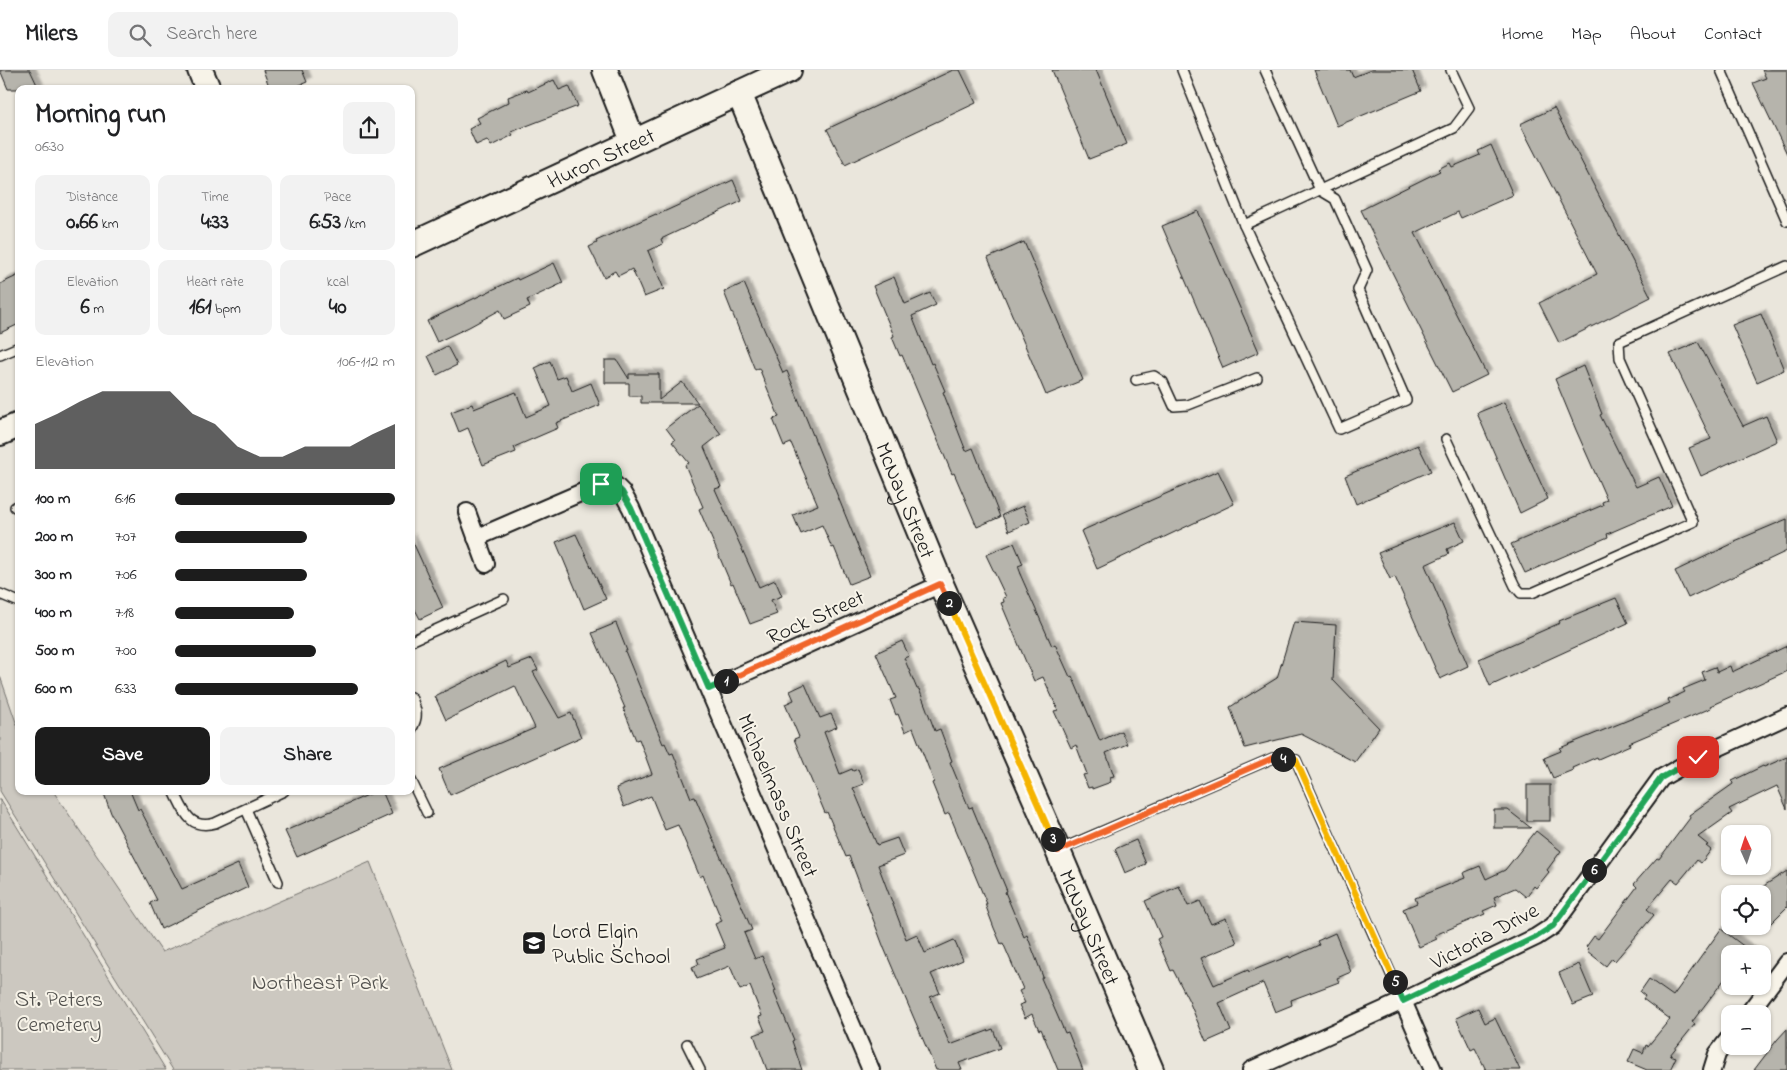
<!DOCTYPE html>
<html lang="en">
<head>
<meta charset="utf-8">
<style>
  :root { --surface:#fff; --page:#f2f2f2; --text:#202124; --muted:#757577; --line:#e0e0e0; --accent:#1c1c1c }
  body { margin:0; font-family:"Indie Flower",sans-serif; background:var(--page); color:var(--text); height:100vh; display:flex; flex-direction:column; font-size:19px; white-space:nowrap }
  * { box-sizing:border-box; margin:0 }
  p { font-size:16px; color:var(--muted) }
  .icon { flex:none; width:28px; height:28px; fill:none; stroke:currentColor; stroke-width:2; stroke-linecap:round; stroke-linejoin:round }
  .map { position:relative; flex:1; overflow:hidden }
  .drawer { position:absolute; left:15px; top:15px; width:400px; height:710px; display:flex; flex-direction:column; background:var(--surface); border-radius:10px; box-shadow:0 1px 4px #0004 }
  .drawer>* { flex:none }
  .needle { width:32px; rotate:357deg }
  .tools { position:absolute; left:1721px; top:755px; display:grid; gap:10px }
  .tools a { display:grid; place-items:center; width:50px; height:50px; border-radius:10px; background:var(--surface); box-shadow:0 1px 4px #0004; font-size:25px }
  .pin { position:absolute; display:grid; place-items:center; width:42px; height:42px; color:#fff; margin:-21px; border-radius:10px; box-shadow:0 2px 8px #0006 }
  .km { position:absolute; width:25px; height:25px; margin:-12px; border-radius:50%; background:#222; color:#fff; font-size:14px; line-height:25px; text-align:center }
  .round { display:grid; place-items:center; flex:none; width:52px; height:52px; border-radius:10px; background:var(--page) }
  .overview { display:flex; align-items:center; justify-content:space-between; height:85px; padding:0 20px }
  h1 { font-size:28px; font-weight:700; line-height:38px }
  .figures { display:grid; grid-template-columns:repeat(3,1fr); gap:8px; height:85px; padding:5px 20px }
  .figures div { display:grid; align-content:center; border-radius:10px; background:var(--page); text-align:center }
  .figures b { font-size:21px; font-weight:700 }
  .figures small { font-size:14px; font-weight:400 }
  .figures p { font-size:14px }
  .chart { height:140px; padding:10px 20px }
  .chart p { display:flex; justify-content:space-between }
  .chart svg { width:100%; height:90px; margin-top:5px; fill:var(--accent); opacity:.7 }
  .action { display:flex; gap:10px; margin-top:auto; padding:10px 20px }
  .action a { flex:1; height:58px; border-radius:10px; background:var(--accent); color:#fff; font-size:20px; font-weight:700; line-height:58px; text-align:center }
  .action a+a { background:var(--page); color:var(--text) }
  ul { padding:0 20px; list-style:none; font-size:16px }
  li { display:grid; grid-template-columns:80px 60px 1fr; align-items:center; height:38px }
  li i { height:12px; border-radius:6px; background:var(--accent) }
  header { display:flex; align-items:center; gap:30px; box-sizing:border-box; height:70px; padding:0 25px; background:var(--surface); border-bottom:1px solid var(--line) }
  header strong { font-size:24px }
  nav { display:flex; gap:28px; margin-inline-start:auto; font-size:18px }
  .search { width:350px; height:45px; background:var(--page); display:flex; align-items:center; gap:12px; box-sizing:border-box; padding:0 18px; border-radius:10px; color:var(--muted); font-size:19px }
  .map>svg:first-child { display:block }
  .green { fill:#ccc8c0; stroke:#74726e }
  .building { fill:#b6b4ac; stroke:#1c1c1c; filter:url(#shadow) }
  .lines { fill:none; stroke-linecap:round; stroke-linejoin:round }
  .lane-casing { stroke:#1c1c1c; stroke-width:12 }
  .street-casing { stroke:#1c1c1c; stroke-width:20 }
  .secondary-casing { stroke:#1c1c1c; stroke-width:28 }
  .lane { stroke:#f7f3e8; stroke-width:9 }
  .street { stroke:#f7f3e8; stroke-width:16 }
  .secondary { stroke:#f7f3e8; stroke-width:24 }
  .split-1-casing { stroke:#fff; stroke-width:10 }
  .split-2-casing { stroke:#fff; stroke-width:10 }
  .split-3-casing { stroke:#fff; stroke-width:10 }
  .split-4-casing { stroke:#fff; stroke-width:10 }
  .split-5-casing { stroke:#fff; stroke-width:10 }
  .split-6-casing { stroke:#fff; stroke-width:10 }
  .split-7-casing { stroke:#fff; stroke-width:10 }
  .split-1 { stroke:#22a559; stroke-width:6 }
  .split-2 { stroke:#f0652b; stroke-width:6 }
  .split-3 { stroke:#f5b400; stroke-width:6 }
  .split-4 { stroke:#f0652b; stroke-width:6 }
  .split-5 { stroke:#f5b400; stroke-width:6 }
  .split-6 { stroke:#22a559; stroke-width:6 }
  .split-7 { stroke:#22a559; stroke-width:6 }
  .labels { text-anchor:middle; stroke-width:4; stroke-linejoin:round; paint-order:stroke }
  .street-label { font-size:22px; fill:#1c1c1c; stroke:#f7f3e8 }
  .poi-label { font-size:22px; fill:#1c1c1c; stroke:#f7f3e8; text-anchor:start }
  .park-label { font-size:22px; fill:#51504d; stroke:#f7f3e8 }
</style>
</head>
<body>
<header>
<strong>Milers</strong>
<div class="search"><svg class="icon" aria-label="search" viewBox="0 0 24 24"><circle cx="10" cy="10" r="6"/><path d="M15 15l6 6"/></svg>Search here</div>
<nav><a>Home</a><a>Map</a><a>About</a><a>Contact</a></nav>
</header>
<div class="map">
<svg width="1787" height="1000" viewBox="0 0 1787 1000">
  <defs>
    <filter id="shadow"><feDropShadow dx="4.5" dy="-4.5" stdDeviation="1" flood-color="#0004"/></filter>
  </defs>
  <rect width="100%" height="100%" fill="#eae6dc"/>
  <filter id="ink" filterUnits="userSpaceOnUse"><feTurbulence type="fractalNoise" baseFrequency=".02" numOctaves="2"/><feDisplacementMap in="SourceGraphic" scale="10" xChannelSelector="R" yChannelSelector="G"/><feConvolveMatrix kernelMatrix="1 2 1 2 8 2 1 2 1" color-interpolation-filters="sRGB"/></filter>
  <g filter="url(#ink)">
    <g class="green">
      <path d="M0,606L19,661V721H53L162,882L370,792L452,1000H173L0,721Z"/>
      <path d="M0,729L166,1000H0Z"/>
    </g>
    <g class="building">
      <path d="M0,0H30L39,19H8Z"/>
      <path d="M263,0H302L307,12L290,19H270Z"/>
      <path d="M953,0H960L976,33L845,95L827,59Z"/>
      <path d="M1052,0H1096L1127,74L1089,89Z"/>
      <path d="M1314,0H1350L1353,7L1371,0H1412L1421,21L1337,56Z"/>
      <path d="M1762,0H1787V84L1753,13L1766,8Z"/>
      <path d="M554,10L559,20L569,16L578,36L511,62L513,65L491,76L487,70L476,75L469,59L480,53L477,48L509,32L508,27L527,20L528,22Z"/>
      <path d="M1554,38L1651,227L1559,273L1539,233L1597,204L1520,54Z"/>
      <path d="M1491,75L1513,125L1461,148L1458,142L1415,163L1487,305L1452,322L1361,140L1440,101L1438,99L1450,93L1452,97L1480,85L1478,81Z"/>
      <path d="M733,110L742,131L661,169L663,174L648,181L664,219L644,227L632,199L618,206L615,201L604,207L589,177L597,173L596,171L656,144L657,145Z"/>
      <path d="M1198,141L1259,282L1223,298L1162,156Z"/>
      <path d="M1024,172L1083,310L1046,325L988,188Z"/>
      <path d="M554,193L563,213L527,230L530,237L504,249L500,240L469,257L437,272L427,251L517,208L518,210Z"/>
      <path d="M19,205V254L0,263V214Z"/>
      <path d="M894,207L905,234L930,223L936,235L912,246L931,294L933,293L945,321L943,322L966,381L973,378L1000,447L977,457L954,403L952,404L902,285L900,286L892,267L894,266L873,216Z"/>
      <path d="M744,213L783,303L787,301L870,506L849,514L834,477L832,478L822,455L801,464L793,445L818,435L791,373L784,376L773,349L779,347L759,298L755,300L724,222Z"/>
      <path d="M1761,244L1784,300L1757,312L1732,255Z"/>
      <path d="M1698,272L1743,356L1766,346L1777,371L1701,406L1689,378L1711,369L1670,284Z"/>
      <path d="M447,276L457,295L437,305L428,286Z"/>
      <path d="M605,290H617L629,309V304H659V330L682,312L698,333H641V326H629V313H605Z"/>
      <path d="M550,291L557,309L566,306L572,321L591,313L600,335L556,353L558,358L514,377L516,382L483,395L468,358L459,362L451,342L472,334L474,339L516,322L526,347L551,336L535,298Z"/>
      <path d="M1583,296L1602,344L1600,345L1636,417L1659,407L1672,436L1607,464L1608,467L1525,503L1511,474L1603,435L1602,432L1607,430L1576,360L1555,309Z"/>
      <path d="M1504,332L1548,429L1520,443L1477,343Z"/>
      <path d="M698,334L721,364L704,377L721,417L715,419L759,517L775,510L782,526L771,530L777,544L750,554L733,513L731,514L699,439L703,437L685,395L689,393L672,372L675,370L666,358Z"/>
      <path d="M1418,375L1431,401L1356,434L1345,406Z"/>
      <path d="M1218,401L1234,434L1097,499L1081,461Z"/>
      <path d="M1023,436L1030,452L1009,461L1002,445Z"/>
      <path d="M1787,449V481L1688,528L1675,501L1736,472L1735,471Z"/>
      <path d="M1455,452L1464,471L1447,479L1449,484L1425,495L1468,596L1440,609L1395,507L1390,509L1378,483Z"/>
      <path d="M576,464L606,529L584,539L556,472Z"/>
      <path d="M411,468L443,538L420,549L411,532Z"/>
      <path d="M1014,473L1023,494L1018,496L1021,504H1020L1052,576L1055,574L1070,607L1072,606L1100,671L1121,661L1127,674L1106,683L1114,706L1110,707L1111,712L1092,719V717L1088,718L1083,705L1087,704L1076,675L1071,678L1054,641L1058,640L1043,607L1034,611L1001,533L1004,532L1003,528L1006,527L986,485Z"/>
      <path d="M1616,528L1628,553L1490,616L1479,589L1560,553L1559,551Z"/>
      <path d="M1294,552L1336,555L1333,610L1379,658L1355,692L1301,664L1245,678L1230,637L1277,608Z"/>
      <path d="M616,553L627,581H625L663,674L665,673L670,684L673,683L691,728L695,727L752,860L744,863L755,889L762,886L776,921L774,922L794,970L792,971L802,1000H767L754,965L765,961L759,947L762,946L750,916L740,920L730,896L697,909L692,897L699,894L697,889L725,878L715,854L722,851L703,805L700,807L678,755L665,760L651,726L624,737L616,718L652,704L639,669L636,670L623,638H625L592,563Z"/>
      <path d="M902,571L909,586L904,588L917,619H919L935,661L940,659L952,691L950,692L969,738L972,737L1007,821L1005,822L1024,867L1027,865L1043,907L1041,908L1065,963L1068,962L1083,1000H1058L1041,959L1039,960L1032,944L1025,948L1019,935L1025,933L1019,921L1023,919L1003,873L1001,874L994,858L985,834H987L949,743L945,745L932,713L934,712L913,658L905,662L898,644L896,645L890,630L896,628L876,583Z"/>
      <path d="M1787,576V601L1710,636L1711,638L1629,673L1630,675L1598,689L1597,687L1572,698L1573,700L1553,708L1544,688L1561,681L1560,678L1670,633L1668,630L1685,622L1683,619L1705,610L1702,602L1715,597L1717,602L1730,596L1732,602Z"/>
      <path d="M532,589L538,600L533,602L559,648L571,643L581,667L450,725L439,699L535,658L515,616L446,650L435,626L506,591L509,598Z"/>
      <path d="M805,614L820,648L831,644L837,657L824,662L840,704L852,699L853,701L858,699L864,714L853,718L877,775L897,768L904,785L878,795L906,869L917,864L925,883L954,870L963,890L931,904L940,923L930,927L950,975L993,959L1000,978L959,993L962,1000H936L884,878L849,786L846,787L827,742L825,743L794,669L799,667L785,634L794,630L790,621Z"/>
      <path d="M1787,687V739L1777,716L1729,739L1732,743L1698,767L1708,775L1706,776L1711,780L1701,793L1697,790L1678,813L1672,809L1647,839L1654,845L1615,891L1612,888L1606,896L1587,881L1588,879L1586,877L1594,866L1598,869L1637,817L1634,814L1657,788L1659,789L1690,748L1689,745L1733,714L1732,711L1763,696L1764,697Z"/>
      <rect x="1527" y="715" width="23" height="36"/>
      <path d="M103,721H130L138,740L140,739L182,819L238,794L248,817L161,859L150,833L157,830L111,743Z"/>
      <path d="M377,721H382L392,744L297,787L285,761Z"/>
      <path d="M1494,740H1508L1531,758H1494Z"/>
      <path d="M1536,761L1561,781L1547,800L1549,802L1536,818L1534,816L1526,827L1515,818L1494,827L1497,835L1483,841L1485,844L1435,865L1437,869L1419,877L1403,839L1417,833L1415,828L1465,808L1463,803L1480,796L1486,809L1505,800Z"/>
      <path d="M1136,770L1146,794L1125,803L1115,779Z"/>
      <path d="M1787,801V837L1762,862V817Z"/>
      <path d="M1179,816L1188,836L1200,831L1211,854L1226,848L1237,873L1201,888L1214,915L1248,900L1249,902L1289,886L1290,888L1319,875L1317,871L1335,863L1351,902L1337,908L1339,912L1291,930L1292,935L1275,942L1263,913L1219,933L1231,961L1206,972L1189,931L1173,900L1171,901L1157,869L1161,867L1145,831Z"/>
      <path d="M1721,859L1754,884H1730V902L1692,952L1695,954L1670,985L1676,987L1670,1000H1647L1628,992L1634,979L1643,983L1646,975L1648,976L1670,949L1643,929L1645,926L1640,922L1649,909L1673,926Z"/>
      <path d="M1579,894L1593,927L1573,935L1559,903Z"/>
      <path d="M1478,938L1485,953L1495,948L1520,1000H1486L1475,978L1471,980L1456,948Z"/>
      <path d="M1787,959V1000H1754L1777,970Z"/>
    </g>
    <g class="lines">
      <defs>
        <g id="lane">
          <path d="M1182,0L1244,155L1339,359L1406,330L1358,220L1367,200L1335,129L1320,120L1265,0"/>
          <path d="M1721,0L1787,151"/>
          <path d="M1244,155L1454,58L1469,38L1451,0"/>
          <path d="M0,285L19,277"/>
          <path d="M1136,310L1154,306L1163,312L1174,336L1188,335L1257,308"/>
          <path d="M1446,369L1515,516L1521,523H1532L1693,452L1620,288L1619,272L1787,196"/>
          <path d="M15,437L19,435"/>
          <path d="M0,524L19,532"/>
          <path d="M411,571L504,529"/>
          <path d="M411,627C417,640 419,647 411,660"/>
          <path d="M411,710L427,743"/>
          <path d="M174,721C184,741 189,760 215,753L284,721"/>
          <path d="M246,739L278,812"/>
          <path d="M1059,780L1273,688L1296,690L1403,931"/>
          <path d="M687,974L700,1000"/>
        </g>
        <g id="street">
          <path d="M467,442L486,494"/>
          <path d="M476,468L601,414H614L622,422L631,438L871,1000"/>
          <path d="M709,619L941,514"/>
          <path d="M1403,931L1433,1000"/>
          <path d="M1748,944L1787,892"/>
          <path d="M1251,1000L1403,931L1536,867L1553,856L1661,708L1698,687L1787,646"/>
          <path d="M1712,1000L1717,984L1730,967"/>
        </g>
        <g id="secondary">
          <path d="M200,0L208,19"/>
          <path d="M605,0L633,71"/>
          <path id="s1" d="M739,23L941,514L1058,781L1151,1000"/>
          <path id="s2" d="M411,175L789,0"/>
          <path d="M0,363L19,355"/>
        </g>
      </defs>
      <use href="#lane" class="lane-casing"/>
      <use href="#street" class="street-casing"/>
      <use href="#secondary" class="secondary-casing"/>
      <use href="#lane" class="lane"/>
      <use href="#street" class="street"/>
      <use href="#secondary" class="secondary"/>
    </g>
  </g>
  <g class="lines" filter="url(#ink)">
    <defs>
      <path id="split-1" d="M601,414H614L622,422L631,438L709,619L726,611"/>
      <path id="split-2" d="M726,611L940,514L949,533"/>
      <path id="split-3" d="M949,533L1053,769"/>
      <path id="split-4" d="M1053,769L1058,781L1273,688L1283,689"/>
      <path id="split-5" d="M1283,689L1296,690L1395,912"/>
      <path id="split-6" d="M1395,912L1403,931L1536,867L1553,856L1594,800"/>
      <path id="split-7" d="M1594,800L1661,708L1698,687"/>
    </defs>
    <use href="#split-1" class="split-1-casing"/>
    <use href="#split-2" class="split-2-casing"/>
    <use href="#split-3" class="split-3-casing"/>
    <use href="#split-4" class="split-4-casing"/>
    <use href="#split-5" class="split-5-casing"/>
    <use href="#split-6" class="split-6-casing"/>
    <use href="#split-7" class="split-7-casing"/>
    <use href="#split-1" class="split-1"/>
    <use href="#split-2" class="split-2"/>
    <use href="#split-3" class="split-3"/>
    <use href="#split-4" class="split-4"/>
    <use href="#split-5" class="split-5"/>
    <use href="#split-6" class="split-6"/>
    <use href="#split-7" class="split-7"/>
  </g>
  <defs>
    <symbol id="school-square" viewBox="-11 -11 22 22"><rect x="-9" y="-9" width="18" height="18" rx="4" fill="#1c1c1c" stroke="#f7f3e8"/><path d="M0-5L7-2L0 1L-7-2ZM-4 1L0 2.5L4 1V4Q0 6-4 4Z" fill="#fff"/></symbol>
  </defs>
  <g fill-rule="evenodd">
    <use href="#school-square" x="520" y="859" width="28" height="28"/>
  </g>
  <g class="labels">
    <g class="street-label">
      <text dy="8" stroke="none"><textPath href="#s2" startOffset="209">Huron Street</textPath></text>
      <text dy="8" stroke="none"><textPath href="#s1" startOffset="440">McNay Street</textPath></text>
      <text transform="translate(815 546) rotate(-24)" y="8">Rock Street</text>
      <text transform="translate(779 725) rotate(67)" y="8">Michaelmass Street</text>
      <text dy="8" stroke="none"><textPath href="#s1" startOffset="905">McNay Street</textPath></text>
      <text transform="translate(1484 865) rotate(-28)" y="8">Victoria Drive</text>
    </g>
    <g class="poi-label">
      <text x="552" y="868">Lord Elgin<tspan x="552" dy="25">Public School</tspan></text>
    </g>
    <g class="park-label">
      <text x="320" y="919">Northeast Park</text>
      <text x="59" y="936">St. Peters<tspan x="59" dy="25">Cemetery</tspan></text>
    </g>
  </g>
</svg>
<div class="tools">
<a><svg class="needle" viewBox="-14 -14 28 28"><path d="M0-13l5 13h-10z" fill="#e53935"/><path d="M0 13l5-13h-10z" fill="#757577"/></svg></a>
<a><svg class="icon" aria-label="locate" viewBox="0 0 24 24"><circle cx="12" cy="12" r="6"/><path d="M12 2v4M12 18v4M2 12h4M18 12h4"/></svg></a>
<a>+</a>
<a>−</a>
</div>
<div class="pin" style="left:601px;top:414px;background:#1e9e55"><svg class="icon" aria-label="arrive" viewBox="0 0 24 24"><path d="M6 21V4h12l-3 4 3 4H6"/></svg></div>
<div class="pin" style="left:1698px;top:687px;background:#d93025"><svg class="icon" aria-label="check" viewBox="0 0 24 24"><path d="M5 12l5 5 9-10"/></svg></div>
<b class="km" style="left:726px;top:611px">1</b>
<b class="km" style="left:949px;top:533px">2</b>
<b class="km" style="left:1053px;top:769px">3</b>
<b class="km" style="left:1283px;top:689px">4</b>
<b class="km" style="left:1395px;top:912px">5</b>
<b class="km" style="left:1594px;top:800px">6</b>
<section class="drawer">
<div class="overview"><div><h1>Morning run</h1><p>06:30</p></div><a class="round"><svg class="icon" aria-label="share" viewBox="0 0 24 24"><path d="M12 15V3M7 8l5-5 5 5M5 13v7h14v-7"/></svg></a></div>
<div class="figures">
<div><p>Distance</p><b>0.66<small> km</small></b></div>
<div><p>Time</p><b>4:33</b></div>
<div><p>Pace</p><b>6:53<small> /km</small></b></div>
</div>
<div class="figures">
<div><p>Elevation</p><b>6<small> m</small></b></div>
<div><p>Heart rate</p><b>161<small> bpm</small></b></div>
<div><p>kcal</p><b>40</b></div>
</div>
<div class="chart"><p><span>Elevation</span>106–112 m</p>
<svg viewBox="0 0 160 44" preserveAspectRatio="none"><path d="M0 44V22L10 17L20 11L30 6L40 6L50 6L60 6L70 17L80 22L90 33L100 38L110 38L120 33L130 33L140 33L150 27L160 22V44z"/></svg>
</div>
<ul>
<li><b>100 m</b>6:16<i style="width:100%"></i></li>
<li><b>200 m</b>7:07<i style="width:60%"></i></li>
<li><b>300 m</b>7:06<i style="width:60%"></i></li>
<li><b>400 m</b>7:18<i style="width:54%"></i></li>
<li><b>500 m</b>7:00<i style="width:64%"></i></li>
<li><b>600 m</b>6:33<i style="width:83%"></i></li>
</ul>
<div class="action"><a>Save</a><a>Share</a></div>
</section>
</div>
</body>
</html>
